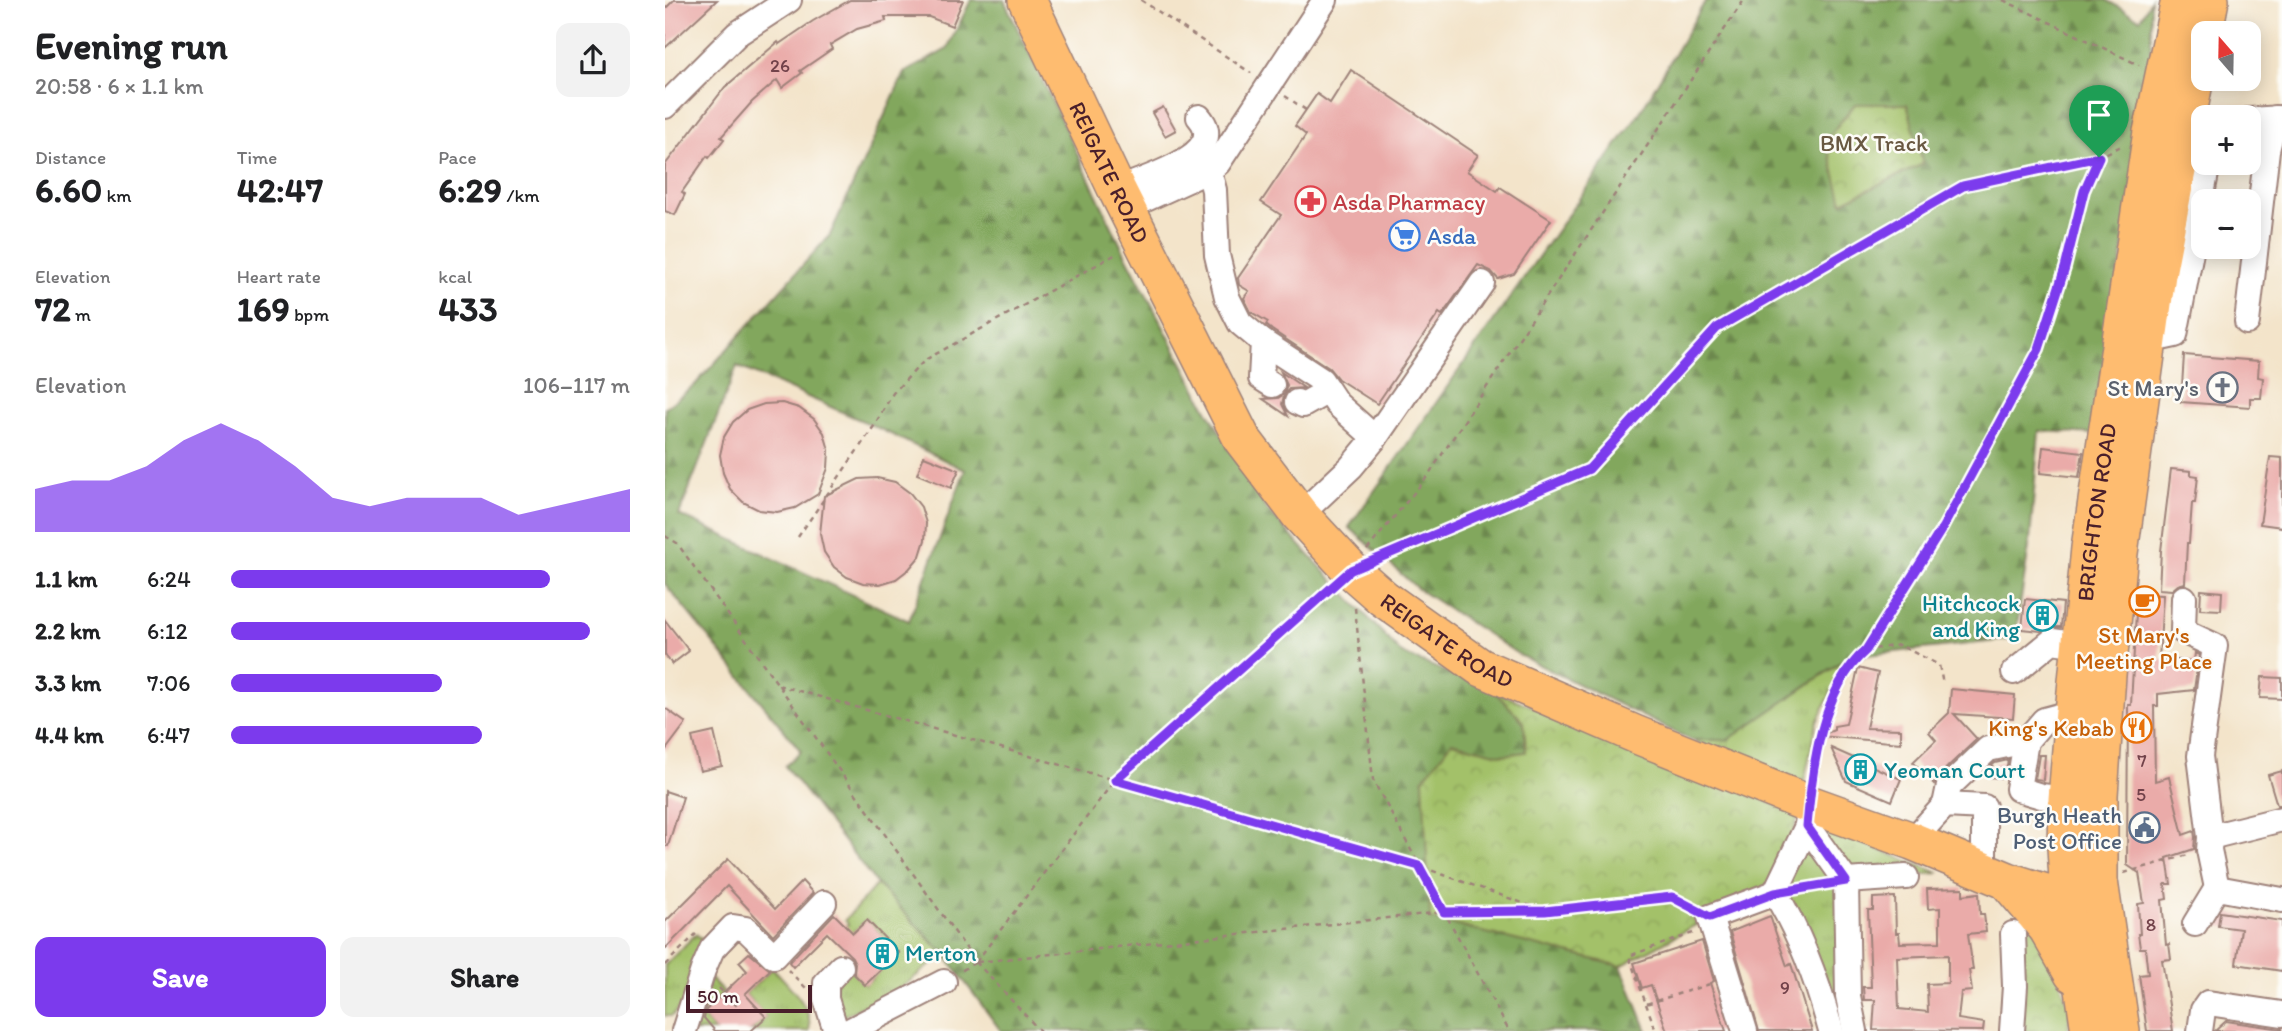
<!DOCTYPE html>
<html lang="en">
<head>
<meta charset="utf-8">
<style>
  :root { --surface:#fff; --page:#f2f2f2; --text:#202124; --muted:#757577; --accent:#7c3aed }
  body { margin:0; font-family:Itim,sans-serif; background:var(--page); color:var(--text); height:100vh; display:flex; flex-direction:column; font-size:26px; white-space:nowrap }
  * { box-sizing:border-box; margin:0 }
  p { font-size:23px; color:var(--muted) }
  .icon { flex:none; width:38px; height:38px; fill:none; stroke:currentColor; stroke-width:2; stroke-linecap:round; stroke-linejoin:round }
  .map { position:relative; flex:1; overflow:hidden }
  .drawer { display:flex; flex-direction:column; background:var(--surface); width:665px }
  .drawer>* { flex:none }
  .needle { width:46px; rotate:340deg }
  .controls { position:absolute; left:1526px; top:21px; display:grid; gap:14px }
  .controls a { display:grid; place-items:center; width:70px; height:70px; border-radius:14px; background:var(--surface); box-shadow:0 4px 18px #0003; font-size:35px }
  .scale { position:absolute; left:21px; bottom:18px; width:126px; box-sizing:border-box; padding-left:7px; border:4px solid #4a1f2b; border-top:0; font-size:19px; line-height:24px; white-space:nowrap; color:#4a1f2b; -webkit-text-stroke:5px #fdfcf7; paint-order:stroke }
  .pin { position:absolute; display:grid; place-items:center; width:60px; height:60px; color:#fff; margin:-72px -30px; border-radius:50% 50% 50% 0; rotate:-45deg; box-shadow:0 0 7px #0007 }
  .pin .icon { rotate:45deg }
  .round { display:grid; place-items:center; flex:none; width:74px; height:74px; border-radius:14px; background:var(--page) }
  .head { display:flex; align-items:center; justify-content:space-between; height:119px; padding:0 35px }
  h1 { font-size:38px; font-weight:800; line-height:52px }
  .figures { display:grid; grid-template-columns:repeat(3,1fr); gap:10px; height:119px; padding:7px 35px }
  .figures div { display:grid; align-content:center }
  .figures b { font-size:35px; font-weight:800 }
  .figures small { font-size:19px; font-weight:400 }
  .figures p { font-size:19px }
  .chart { height:196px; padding:14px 35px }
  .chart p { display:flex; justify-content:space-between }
  .chart svg { width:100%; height:126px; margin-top:7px; fill:var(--accent); opacity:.7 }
  .button { display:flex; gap:14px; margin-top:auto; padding:14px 35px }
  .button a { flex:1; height:80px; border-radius:14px; background:var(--accent); color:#fff; font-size:28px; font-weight:800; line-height:80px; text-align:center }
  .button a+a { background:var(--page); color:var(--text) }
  ul { padding:0 35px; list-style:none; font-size:23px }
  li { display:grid; grid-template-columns:112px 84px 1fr; align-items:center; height:52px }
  li i { height:18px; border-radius:9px; background:var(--accent) }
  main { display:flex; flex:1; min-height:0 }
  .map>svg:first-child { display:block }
  .grass { fill:url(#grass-tufts); stroke:#76704a; stroke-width:2 }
  .forest { fill:url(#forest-firs); stroke:#666344; stroke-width:2; fill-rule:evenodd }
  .park { fill:url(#park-crowns); stroke:#76704a; stroke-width:2 }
  .building { fill:#eaaba9; fill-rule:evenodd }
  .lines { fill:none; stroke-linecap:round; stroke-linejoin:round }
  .minor-casing { stroke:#9e827a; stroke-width:28 }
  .highway-casing { stroke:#9e827a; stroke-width:40 }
  .path { stroke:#9e827a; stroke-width:2.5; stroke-dasharray:5 5; stroke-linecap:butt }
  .minor { stroke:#fff; stroke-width:24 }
  .highway { stroke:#febc70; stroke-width:37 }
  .route-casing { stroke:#fff; stroke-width:14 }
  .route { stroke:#7c3aed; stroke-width:9 }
  .labels { text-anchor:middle; stroke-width:5; stroke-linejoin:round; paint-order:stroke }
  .number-label { font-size:19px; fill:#72424a }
  .park-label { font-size:23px; fill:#695841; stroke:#fdfcf7 }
  .street-label { font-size:23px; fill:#4a1f2b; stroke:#fdfcf7 }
  .health-label { font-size:23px; fill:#be3a42; stroke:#fdfcf7; text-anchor:start }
  .shop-label { font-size:23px; fill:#366cbe; stroke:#fdfcf7; text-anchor:start }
  .worship-label { font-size:23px; fill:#5b616d; stroke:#fdfcf7; text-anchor:end }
  .culture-label { font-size:23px; fill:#0d838f; stroke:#fdfcf7; text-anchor:start }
  .food-label { font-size:23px; fill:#c56008; stroke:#fdfcf7 }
  .service-label { font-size:23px; fill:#4e5e75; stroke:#fdfcf7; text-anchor:end }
</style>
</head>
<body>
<main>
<section class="drawer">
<div class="head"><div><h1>Evening run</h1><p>20:58 · 6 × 1.1 km</p></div><a class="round"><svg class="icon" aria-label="share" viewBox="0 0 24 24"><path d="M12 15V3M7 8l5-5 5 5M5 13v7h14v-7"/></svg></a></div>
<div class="figures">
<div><p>Distance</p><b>6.60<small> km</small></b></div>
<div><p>Time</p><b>42:47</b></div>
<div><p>Pace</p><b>6:29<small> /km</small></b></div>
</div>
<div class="figures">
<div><p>Elevation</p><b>72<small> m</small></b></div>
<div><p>Heart rate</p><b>169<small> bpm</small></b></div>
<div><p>kcal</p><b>433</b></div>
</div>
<div class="chart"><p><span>Elevation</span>106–117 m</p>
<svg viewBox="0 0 160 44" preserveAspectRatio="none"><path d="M0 44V29L10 26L20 26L30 21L40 12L50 6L60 12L70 21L80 32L90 35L100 32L110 32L120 32L130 38L140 35L150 32L160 29V44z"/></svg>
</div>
<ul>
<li><b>1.1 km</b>6:24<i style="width:80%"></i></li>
<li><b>2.2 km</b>6:12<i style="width:90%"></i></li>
<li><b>3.3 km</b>7:06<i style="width:53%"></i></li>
<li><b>4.4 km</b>6:47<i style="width:63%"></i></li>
</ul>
<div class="button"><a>Save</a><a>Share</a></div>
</section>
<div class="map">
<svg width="1617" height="1031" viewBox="0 0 1617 1031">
  <defs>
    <pattern id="grass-tufts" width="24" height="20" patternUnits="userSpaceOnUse" patternTransform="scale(1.75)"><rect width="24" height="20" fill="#a3c169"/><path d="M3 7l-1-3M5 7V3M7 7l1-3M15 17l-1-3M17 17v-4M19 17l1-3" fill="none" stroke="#8ea55b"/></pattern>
    <pattern id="forest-firs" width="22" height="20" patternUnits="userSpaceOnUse" patternTransform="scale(1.75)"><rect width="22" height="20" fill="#82a75d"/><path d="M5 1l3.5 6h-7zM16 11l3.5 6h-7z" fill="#6c874d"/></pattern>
    <pattern id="park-crowns" width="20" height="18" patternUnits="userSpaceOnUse" patternTransform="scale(1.75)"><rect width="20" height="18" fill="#a3c169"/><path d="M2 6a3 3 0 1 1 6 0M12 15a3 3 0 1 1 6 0" fill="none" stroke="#8ea55b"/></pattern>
  </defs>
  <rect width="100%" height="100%" fill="#fdfcf7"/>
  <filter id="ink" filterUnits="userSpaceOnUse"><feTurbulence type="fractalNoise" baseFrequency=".0143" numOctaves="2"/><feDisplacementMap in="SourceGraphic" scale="14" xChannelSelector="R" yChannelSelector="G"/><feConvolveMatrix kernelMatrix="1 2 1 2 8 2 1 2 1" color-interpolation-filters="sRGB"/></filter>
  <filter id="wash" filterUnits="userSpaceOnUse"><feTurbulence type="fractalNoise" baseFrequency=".00686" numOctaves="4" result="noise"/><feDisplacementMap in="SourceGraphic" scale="28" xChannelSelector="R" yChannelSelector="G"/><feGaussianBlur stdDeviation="1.57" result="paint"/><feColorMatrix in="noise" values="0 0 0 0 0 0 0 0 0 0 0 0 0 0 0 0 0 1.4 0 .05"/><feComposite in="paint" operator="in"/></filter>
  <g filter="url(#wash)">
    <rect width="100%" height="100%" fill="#f3e4ca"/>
    <g class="grass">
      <path d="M1183,658L1152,722L1139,782L1026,740L1063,739Z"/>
      <path d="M1156,827L1274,873L1181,881L1183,996L1158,1001L1110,893Z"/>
      <path d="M212,884L279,954L236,988L168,1021L161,999L183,967L200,985L233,953L202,920L180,940L173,933L183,924L180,920Z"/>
      <path d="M31,934L42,944L20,1001L7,1016H0V965Z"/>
      <path d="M108,968C122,984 149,1007 144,1031H86L101,1017L80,994Z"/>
      <path d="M45,978L59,992L36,1015L50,1031H29Z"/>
    </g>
    <g class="forest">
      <path d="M306,0H339L458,250L541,408L601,509L737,654L829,691L859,722L861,752L838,755L787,743L765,919L956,966L982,1031H336L279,954L212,884L120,766L136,751L0,584V408L29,386L165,235L239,73L282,49ZM72,366L209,426L300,470L244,621L14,515Z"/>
      <path d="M1041,0H1441L1475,19L1486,0V66L1430,434L1374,431L1365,540L1350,639L1183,657L1063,740H1026L856,656L753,589L684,527L977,109Z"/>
    </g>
    <g class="park">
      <path d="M1190,104H1242L1258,164L1177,202L1161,140Z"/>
      <path d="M829,691L1134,814L1110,893L1045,917L956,966L765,919L758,779L787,742L838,755L861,752L859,722Z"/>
      <path d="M1354,910L1383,944L1405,1011L1403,1031H1356Z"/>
    </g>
    <g id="blocks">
      <g class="building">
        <path d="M9,0H52L0,48V9Z"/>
        <path d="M185,0H298L287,26L264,17H220L221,21L192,29L165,45L167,49L135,71L137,73L117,88L112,80L87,102L56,137L59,139L44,158L42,156L17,192L20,194L10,215L0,211V165L60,87L113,42L114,44L148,21Z"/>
        <path d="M686,70L813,155L802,171L832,191L835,187L886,220L849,274L833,279L826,271L813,265L777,315L774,313L712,404L673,379L664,368L607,330L601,325L603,322L586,312L579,298L584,291L574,285L573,278L616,215L596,202L641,135L630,126L652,94L665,103Z"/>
        <path d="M498,107L511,130L500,136L487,113Z"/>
        <path d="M1519,355L1594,361L1593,377L1598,378L1596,398H1585V407L1516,402Z"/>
        <path d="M616,372L639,388L624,389L619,395L617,404L623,416L598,399L613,398L619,394L622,385Z"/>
        <path d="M117,403L134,408L149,419L159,433L164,450L163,468L153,494L130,508L112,512L94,510L78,502L65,489L58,473L55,455L59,437L68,422L82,410L99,404Z"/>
        <path d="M1378,447L1418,452L1414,477L1375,473Z"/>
        <path d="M259,456L294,470L286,488L252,474Z"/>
        <path d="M1605,457L1617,458V527L1595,524Z"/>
        <path d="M1506,469L1526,471V475L1533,476L1530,503H1527L1524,543H1522L1520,583L1513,585L1507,590L1494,589L1496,551Z"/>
        <path d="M212,478L230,482L245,493L256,507L261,523L260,540L255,556L244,569L231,579L215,584L198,583L182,577L169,567L159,552L155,534L159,496L194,479Z"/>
        <path d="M1536,590L1557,592L1556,610L1535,609Z"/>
        <path d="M1472,594L1498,595L1494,659L1529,661L1530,653L1534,655L1529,690L1493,694V706H1489L1490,781L1504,777L1518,835L1529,831L1530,837L1529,849L1502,858L1506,884H1500L1502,899L1497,900L1501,945L1504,944L1506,959L1497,960L1508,1031H1482L1474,975L1483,974L1480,948H1475L1473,934H1475L1473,904L1479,903L1474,873L1462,865L1463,705H1466Z"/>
        <path d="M1360,599L1398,603L1396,627H1384L1376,631L1357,629Z"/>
        <path d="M0,620L24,651L7,664L0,655Z"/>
        <path d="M1193,668L1213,673L1201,728L1236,729V743L1155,736L1169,730V726L1181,724Z"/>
        <path d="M1597,677L1617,678V699L1595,698Z"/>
        <path d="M1286,689L1350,695L1348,718L1289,714L1312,739L1274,775L1269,784L1248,762L1271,740L1264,732L1284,713Z"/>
        <path d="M0,708L21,723L0,751Z"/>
        <path d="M49,732L57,766L35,771L27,737Z"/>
        <path d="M1166,748L1236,779L1227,801L1181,781Z"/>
        <path d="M1374,755H1380L1378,780L1370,779Z"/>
        <path d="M1343,760L1340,778L1322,777V770L1330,763Z"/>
        <path d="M1617,771V805H1612L1603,775Z"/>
        <path d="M0,791L18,797L3,846H0Z"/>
        <path d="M63,859L110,909L137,881L148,893L108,935L62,886L0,949V922Z"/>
        <path d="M1298,888V895L1314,893L1315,914H1319L1321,932L1303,934L1308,970H1304L1307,991L1296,992L1293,1019L1319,1023L1318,1031L1208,1030L1210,1000H1199L1198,987H1206L1203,910H1208V898L1230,897L1231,933H1234L1235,943L1275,942V908L1263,909L1262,889ZM1283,955V983L1262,984L1263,1012L1234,1009L1232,957Z"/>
        <path d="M1555,912L1617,921V971L1571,964L1576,929L1553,926Z"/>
        <path d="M169,914L188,933L202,920L234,953L200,985L189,974L190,963L187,957L162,933L128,967L124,962Z"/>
        <path d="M1105,916L1122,966L1126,964L1147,1031H1094L1065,932Z"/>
        <path d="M1037,941L1049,981L1045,983L1061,1031H1002L986,985L977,988L969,963Z"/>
        <path d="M84,953L105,970L80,994L101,1017L86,1031H50L39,1018L41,1010L82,971L74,962Z"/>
        <path d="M1561,1021L1617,1029V1031H1550Z"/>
      </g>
    </g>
  </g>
  <g filter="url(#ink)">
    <use href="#blocks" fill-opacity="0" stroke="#9e827a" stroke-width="2"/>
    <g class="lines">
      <defs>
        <g id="minor">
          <path d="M0,106L72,34L124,0"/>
          <path d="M1584,120L1617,118"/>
          <path d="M516,163L533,160C543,168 546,178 549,190L552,255L562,297L575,323L598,342L656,380L672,404L710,438"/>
          <path d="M452,190C477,179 567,155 534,117"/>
          <path d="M461,208L542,171L553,163L660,0"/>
          <path d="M1582,322L1602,150L1610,118"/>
          <path d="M1482,341L1510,335L1543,163"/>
          <path d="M598,342L596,378L607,385"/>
          <path d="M632,402L638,405L663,391"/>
          <path d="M635,515L686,467L710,438L817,283"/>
          <path d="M1519,598L1518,631L1550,646L1535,756L1545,837L1544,850L1552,888L1617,900"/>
          <path d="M1349,672L1387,641L1416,645"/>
          <path d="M1402,799L1376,796L1353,789L1361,741L1379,720L1409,712"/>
          <path d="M1144,804L1142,826L1181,881L1183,996L1190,1031"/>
          <path d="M1280,805L1284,786L1323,749L1361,741"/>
          <path d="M1545,837L1617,819"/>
          <path d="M1247,841L1280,805L1319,807V871"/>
          <path d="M1181,881L1241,877"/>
          <path d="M1110,893L1142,826"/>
          <path d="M1530,924L1552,888"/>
          <path d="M19,1031L38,970L47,949L68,927L81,929L109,956L159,903"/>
          <path d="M171,1031L161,999V983L176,967"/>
          <path d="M184,1031L279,982"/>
          <path d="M1080,1031L1045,917L1110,893C1136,935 1153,983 1166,1031"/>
          <path d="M1347,1031L1350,986L1348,934"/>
          <path d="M1535,1031L1538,1010L1543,1003L1617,1014"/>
        </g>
        <g id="highway">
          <path id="s1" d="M362,0L452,190L577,439L635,515L686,570L718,598L815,667L972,735L1144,804L1247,841L1343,881L1406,901L1427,902L1437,907"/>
          <path d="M1343,882L1382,928L1408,974"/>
          <path id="s2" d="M1425,1031L1403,879L1401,847L1402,799L1409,712L1425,548L1487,132L1515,0"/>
          <path d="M1456,1031L1434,881V795L1442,675L1454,553L1492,274L1545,0"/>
        </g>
      </defs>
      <use href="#minor" class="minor-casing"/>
      <use href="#highway" class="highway-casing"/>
      <g class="path">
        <path d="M476,0L586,73"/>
        <path d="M1338,0L1474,65"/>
        <path d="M620,96L641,110"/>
        <path d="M0,536L12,543L311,962L296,971"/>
        <path d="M133,537L209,426L228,393L260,360L453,253"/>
        <path d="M702,550L762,477L1079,0"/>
        <path d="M714,558L924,469L1052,328L1298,186L1434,157L1458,145"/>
        <path d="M690,608L708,780L844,1031"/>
        <path d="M1201,650L1278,528L1374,349L1400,268L1419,192L1434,157"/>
        <path d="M113,685L754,866L880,911L1007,897L1026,907"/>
        <path d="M1149,777L1156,727L1185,664L1201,650L1234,645L1274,665L1278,684"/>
        <path d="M1459,873L1523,855"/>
        <path d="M1136,889L1157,885"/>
        <path d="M1028,933L964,956L981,1004L1045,984"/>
        <path d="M311,962L450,780L666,587"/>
        <path d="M311,962L375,1031"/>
        <path d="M312,962L779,912L877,911"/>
        <path d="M0,965L31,934"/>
        <path d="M123,970L141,988"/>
        <path d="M54,988L74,1008"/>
        <path d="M981,1004L991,1031"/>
      </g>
      <use href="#minor" class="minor"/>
      <use href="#highway" class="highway"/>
    </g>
  </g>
  <g class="lines" filter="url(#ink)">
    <defs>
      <path id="route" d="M1434,157L1419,191L1400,268L1374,349L1278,527L1201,650C1156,689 1147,769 1142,826L1181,881L1110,893L1045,917L1007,897L880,911L779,912L754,866L450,780L686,570L924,469L1052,328L1298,186Z"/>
    </defs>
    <use href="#route" class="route-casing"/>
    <use href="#route" class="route"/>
  </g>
  <defs>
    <symbol id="pharmacy-ring" viewBox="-11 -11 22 22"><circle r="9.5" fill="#fdfcf7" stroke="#e0444e" stroke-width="1.5"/><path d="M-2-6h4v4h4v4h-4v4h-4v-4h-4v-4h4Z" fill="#e0444e"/></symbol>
    <symbol id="supermarket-ring" viewBox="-11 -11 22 22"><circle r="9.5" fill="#fdfcf7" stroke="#3f7fe0" stroke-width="1.5"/><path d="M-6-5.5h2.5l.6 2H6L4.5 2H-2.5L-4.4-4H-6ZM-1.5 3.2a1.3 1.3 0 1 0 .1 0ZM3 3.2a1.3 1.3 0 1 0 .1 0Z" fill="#3f7fe0"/></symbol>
    <symbol id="church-ring" viewBox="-11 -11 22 22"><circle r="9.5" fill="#fdfcf7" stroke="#6b7280" stroke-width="1.5"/><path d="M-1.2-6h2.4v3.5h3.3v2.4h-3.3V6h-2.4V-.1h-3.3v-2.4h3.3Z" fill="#6b7280"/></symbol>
    <symbol id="cafe-ring" viewBox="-11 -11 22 22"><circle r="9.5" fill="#fdfcf7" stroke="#e8710a" stroke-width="1.5"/><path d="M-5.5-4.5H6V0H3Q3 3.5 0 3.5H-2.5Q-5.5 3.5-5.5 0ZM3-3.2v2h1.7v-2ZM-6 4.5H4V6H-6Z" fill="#e8710a"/></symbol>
    <symbol id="building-ring" viewBox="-11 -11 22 22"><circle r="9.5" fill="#fdfcf7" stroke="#0f9aa8" stroke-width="1.5"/><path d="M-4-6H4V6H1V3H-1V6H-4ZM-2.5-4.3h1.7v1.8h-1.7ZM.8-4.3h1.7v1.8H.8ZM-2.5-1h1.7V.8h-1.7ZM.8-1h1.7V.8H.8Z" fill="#0f9aa8"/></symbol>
    <symbol id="restaurant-ring" viewBox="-11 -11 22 22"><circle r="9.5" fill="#fdfcf7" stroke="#e8710a" stroke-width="1.5"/><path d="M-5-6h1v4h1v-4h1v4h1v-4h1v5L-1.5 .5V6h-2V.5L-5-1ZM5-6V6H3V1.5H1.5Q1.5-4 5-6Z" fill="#e8710a"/></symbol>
    <symbol id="civic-ring" viewBox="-11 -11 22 22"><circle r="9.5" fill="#fdfcf7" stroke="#5c6f8a" stroke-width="1.5"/><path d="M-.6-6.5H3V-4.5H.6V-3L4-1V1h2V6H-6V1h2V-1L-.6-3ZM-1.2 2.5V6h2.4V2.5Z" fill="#5c6f8a"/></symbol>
  </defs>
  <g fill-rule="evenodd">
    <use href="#pharmacy-ring" x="628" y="184" width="35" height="35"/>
    <use href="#supermarket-ring" x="722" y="218" width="35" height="35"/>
    <use href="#church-ring" x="1540" y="370" width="35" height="35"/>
    <use href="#cafe-ring" x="1462" y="584" width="35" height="35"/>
    <use href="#building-ring" x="1360" y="598" width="35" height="35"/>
    <use href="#restaurant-ring" x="1454" y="710" width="35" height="35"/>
    <use href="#building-ring" x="1178" y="752" width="35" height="35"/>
    <use href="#civic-ring" x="1462" y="810" width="35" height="35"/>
    <use href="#building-ring" x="200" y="936" width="35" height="35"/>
  </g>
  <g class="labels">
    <g class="number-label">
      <text x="115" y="72">26</text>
      <text x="1477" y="767">7</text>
      <text x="1476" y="801">5</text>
      <text x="1486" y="931">8</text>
      <text x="1120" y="994">9</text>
    </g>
    <g class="park-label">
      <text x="1209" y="151">BMX Track</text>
    </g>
    <g class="street-label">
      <text dy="8" stroke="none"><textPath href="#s1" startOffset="191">REIGATE ROAD</textPath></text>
      <text dy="8" stroke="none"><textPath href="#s2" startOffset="522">BRIGHTON ROAD</textPath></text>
      <text dy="8" stroke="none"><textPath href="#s1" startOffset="779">REIGATE ROAD</textPath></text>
    </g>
    <g class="health-label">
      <text x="668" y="210">Asda Pharmacy</text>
    </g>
    <g class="shop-label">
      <text x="762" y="244">Asda</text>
    </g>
    <g class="worship-label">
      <text x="1534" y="396">St Mary's</text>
    </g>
    <g class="culture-label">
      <text x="1355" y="611" text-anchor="end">Hitchcock<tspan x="1355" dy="26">and King</tspan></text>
      <text x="1219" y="778">Yeoman Court</text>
      <text x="240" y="961">Merton</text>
    </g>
    <g class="food-label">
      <text x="1479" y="643">St Mary's<tspan x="1479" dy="26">Meeting Place</tspan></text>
      <text x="1449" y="736" text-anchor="end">King's Kebab</text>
    </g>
    <g class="service-label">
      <text x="1457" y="823">Burgh Heath<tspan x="1457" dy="26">Post Office</tspan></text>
    </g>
  </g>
</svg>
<div class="controls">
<a><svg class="needle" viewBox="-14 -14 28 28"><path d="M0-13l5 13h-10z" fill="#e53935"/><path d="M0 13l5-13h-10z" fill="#757577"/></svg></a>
<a>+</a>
<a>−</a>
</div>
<div class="scale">50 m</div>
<div class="pin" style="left:1434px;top:157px;background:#1e9e55"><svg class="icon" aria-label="arrive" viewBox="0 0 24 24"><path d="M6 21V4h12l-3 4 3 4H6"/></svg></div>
</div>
</main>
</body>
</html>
